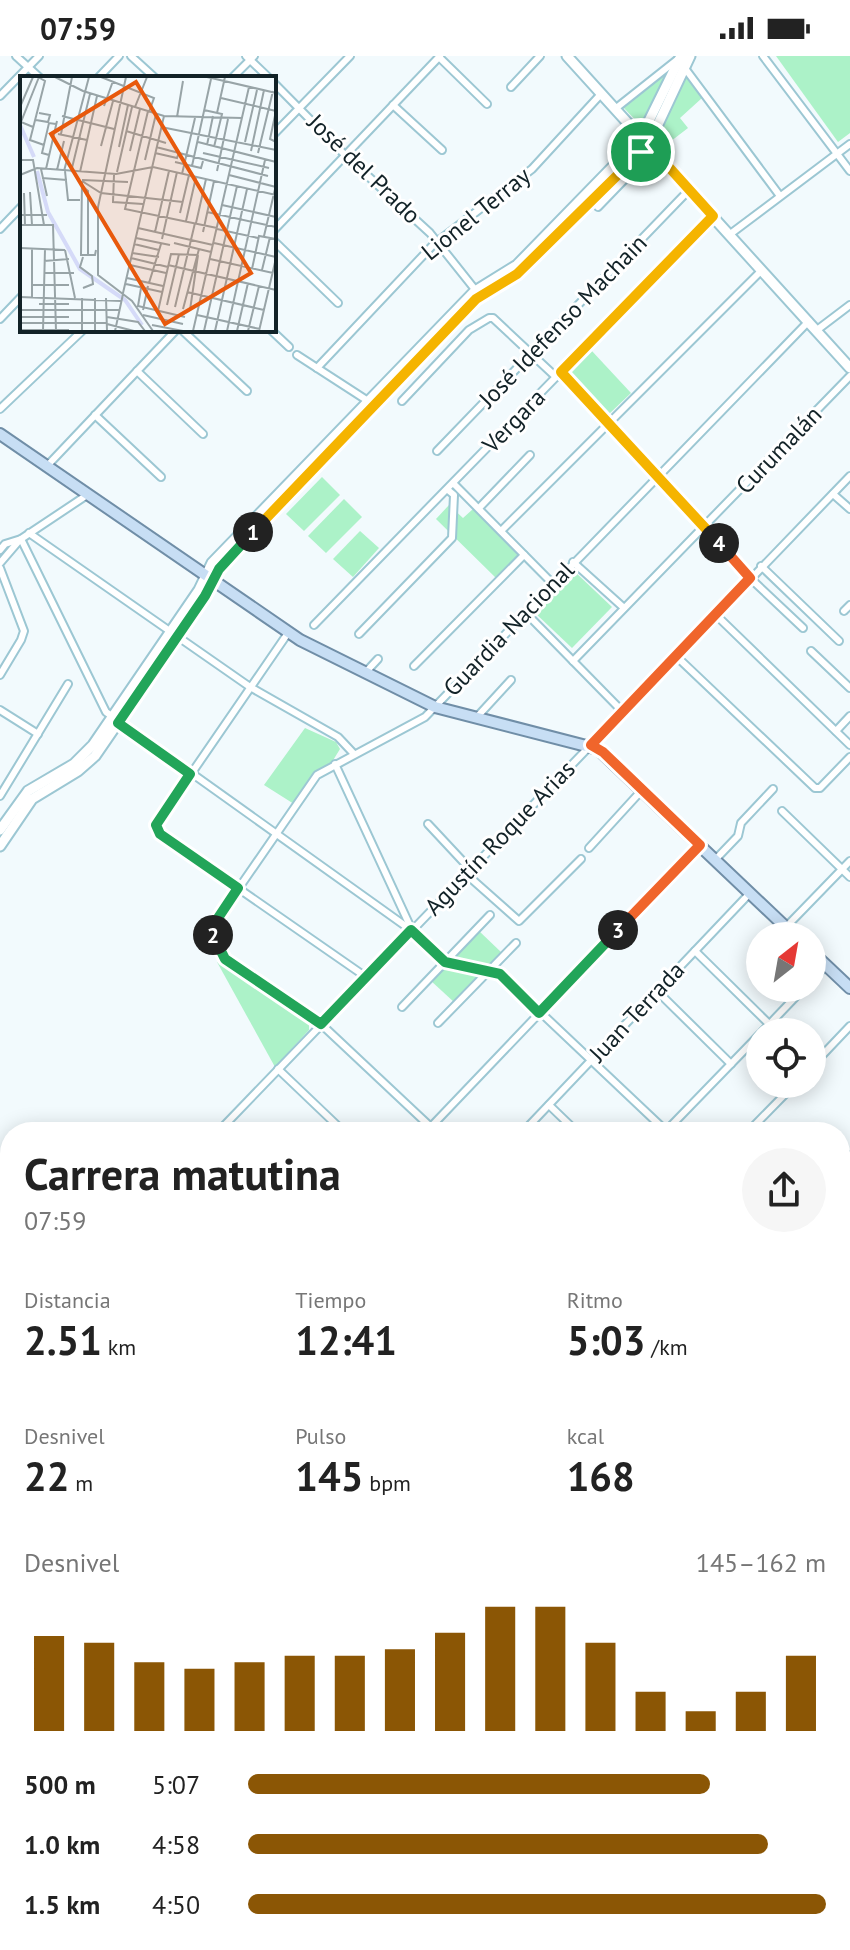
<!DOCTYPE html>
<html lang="es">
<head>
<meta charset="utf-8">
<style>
  :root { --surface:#fff; --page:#f6f6f6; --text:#222; --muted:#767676; --accent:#8b5605 }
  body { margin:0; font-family:"PT Sans",sans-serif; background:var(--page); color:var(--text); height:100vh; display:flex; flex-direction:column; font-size:30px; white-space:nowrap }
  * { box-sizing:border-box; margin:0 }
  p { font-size:26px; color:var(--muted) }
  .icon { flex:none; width:44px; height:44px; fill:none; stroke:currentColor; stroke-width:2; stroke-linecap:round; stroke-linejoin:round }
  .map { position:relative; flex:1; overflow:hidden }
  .panel { position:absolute; left:0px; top:1066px; width:850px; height:828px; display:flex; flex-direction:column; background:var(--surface); border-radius:32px 32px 0 0; box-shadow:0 4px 20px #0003 }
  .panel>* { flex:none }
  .needle { width:52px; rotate:31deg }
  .controls { position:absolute; left:746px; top:866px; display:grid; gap:16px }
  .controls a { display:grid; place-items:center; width:80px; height:80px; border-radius:50%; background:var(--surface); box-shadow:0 4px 20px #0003; font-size:40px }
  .pin { position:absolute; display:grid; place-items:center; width:68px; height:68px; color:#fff; margin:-34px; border:4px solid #fff; border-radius:50%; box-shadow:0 2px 8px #0007 }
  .km { position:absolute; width:40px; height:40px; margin:-20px; border-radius:50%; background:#222; color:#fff; font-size:22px; line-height:40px; text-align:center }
  .round { display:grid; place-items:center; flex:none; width:84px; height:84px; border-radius:42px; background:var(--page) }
  .overview { display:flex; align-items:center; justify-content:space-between; height:136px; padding:0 24px }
  h1 { font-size:44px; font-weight:800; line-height:60px }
  .figures { display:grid; grid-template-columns:repeat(3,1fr); gap:12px; height:136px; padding:8px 24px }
  .figures div { display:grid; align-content:center }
  .figures b { font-size:40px; font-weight:800 }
  .figures small { font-size:22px; font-weight:400 }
  .figures p { font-size:22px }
  .chart { height:224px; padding:16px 24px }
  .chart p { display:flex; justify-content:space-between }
  .chart svg { width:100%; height:144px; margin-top:8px; stroke:var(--accent); stroke-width:6 }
  ul { padding:0 24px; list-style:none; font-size:26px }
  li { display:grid; grid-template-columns:128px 96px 1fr; align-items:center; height:60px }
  li i { height:20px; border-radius:10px; background:var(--accent) }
  .status { display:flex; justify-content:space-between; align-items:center; height:56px; padding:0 40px; background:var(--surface); direction:ltr }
  .status svg { height:22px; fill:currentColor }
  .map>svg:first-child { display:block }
  .green { fill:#acf2c8 }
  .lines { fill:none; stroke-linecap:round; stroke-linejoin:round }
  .street-casing { stroke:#9cc7d3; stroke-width:10 }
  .secondary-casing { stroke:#9cc7d3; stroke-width:13 }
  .primary-casing { stroke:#708ea7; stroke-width:14 }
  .street { stroke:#fff; stroke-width:6 }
  .secondary { stroke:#fff; stroke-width:9 }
  .primary { stroke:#c7def4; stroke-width:10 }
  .split-1-casing { stroke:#fff; stroke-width:16 }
  .split-2-casing { stroke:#fff; stroke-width:16 }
  .split-3-casing { stroke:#fff; stroke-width:16 }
  .split-4-casing { stroke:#fff; stroke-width:16 }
  .split-5-casing { stroke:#fff; stroke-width:16 }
  .split-1 { stroke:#f5b400; stroke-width:10 }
  .split-2 { stroke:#22a559; stroke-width:10 }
  .split-3 { stroke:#22a559; stroke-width:10 }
  .split-4 { stroke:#f0652b; stroke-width:10 }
  .split-5 { stroke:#f5b400; stroke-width:10 }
  .labels { text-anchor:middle; stroke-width:6; stroke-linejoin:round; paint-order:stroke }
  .street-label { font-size:24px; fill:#122227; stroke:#fff }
  .inset-river { fill:none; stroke:#d5daf8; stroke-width:4 }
  .inset-road { fill:none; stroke:#98a4a7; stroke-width:2 }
  .view { fill:#e8590c; fill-opacity:0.15; stroke:#e8590c; stroke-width:4 }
  .inset-edge { fill:none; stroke:#122227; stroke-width:4 }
</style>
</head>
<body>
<div class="status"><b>07:59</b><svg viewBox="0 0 49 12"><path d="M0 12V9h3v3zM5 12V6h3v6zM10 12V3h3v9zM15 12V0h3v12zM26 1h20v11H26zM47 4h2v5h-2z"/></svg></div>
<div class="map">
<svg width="850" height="1894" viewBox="0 0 850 1894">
  <rect width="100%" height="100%" fill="#f2fafd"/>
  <g class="green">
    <path d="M776,0H850V77L838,86Z"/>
    <path d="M672,10L644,73L622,50Z"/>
    <path d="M681,13L702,42L680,62L688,72L662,92L652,81Z"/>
    <path d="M591,294L631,337L608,359L568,316Z"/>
    <path d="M322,421L340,439L304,475L286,458Z"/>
    <path d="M344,443L362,461L326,497L308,480Z"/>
    <path d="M449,449L463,462L473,453L521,500L497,523L436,463Z"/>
    <path d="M360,475L379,492L353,521L333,503Z"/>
    <path d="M573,514L612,551L572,592L533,555Z"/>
    <path d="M305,672L336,686L340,693L332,706L316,715L294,748L264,729Z"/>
    <path d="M478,874L502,897L488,912L450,903Z"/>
    <path d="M217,906L309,967V974L275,1011Z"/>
    <path d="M445,910L481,919L455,947L430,924Z"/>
    <path d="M850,1498V1617L840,1627V1509Z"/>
    <path d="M840,1838L850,1848V1894H728L737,1884H840Z"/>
  </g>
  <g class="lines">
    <defs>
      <g id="street">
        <path d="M16,0L40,22"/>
        <path d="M131,0L155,22"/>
        <path d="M246,0L269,22"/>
        <path d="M763,0L850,115"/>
        <path d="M439,1L487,48"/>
        <path d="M684,11L780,140"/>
        <path d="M98,22L119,0"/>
        <path d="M232,22L254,0"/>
        <path d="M274,27L345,99L430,177L477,236"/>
        <path d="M511,31L540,0"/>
        <path d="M0,40L39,0"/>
        <path d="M393,49L442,94"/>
        <path d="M615,53L678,3"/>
        <path d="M274,78L350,0"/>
        <path d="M598,151L653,94"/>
        <path d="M0,173L22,150"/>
        <path d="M274,174L440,0"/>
        <path d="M729,179L850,88"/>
        <path d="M274,185L338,247"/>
        <path d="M0,263L22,240"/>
        <path d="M182,274L247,335"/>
        <path d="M271,274L289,291"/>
        <path d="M817,274L850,249"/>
        <path d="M297,299L368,345"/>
        <path d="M317,312L433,189L532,113L601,38"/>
        <path d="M137,315L203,378"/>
        <path d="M561,316L750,522L803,572"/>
        <path d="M402,345L469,274L489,262H493L556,321"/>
        <path d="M0,353L83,274"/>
        <path d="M95,359L161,421"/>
        <path d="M437,395L689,134"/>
        <path d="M47,410L176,274"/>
        <path d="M454,428L553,528"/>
        <path d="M833,438L850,453"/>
        <path d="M479,452L530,399"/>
        <path d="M501,475L761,215"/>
        <path d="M29,477L250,631L338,681L354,698"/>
        <path d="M21,483L106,656L411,874L445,906L500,918L666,1075"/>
        <path d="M0,494L5,488L21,483L87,439"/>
        <path d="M573,506L624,552"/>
        <path d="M0,507L18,486"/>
        <path d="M761,510L839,585"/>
        <path d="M0,512L24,575L21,584L0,619"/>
        <path d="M844,555L850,549"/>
        <path d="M525,556L622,655"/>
        <path d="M715,558L850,689"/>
        <path d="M314,569L713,160"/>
        <path d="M288,577L156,769L160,778L366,921"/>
        <path d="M359,578L452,482L454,439L448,434"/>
        <path d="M811,595L850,632"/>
        <path d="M675,599L815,732H820L850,701"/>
        <path d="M573,605L850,320"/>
        <path d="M414,610L524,499"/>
        <path d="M365,617L378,603"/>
        <path d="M0,654L38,678"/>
        <path d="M477,661L511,624"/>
        <path d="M836,675L850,660"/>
        <path d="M335,708L411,872"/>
        <path d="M0,740L68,628"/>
        <path d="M782,755L850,821"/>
        <path d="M428,768L470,813"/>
        <path d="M589,792L642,734"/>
        <path d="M715,804L738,780L741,767L773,733"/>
        <path d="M466,818L519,865L581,803"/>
        <path d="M786,871L850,805"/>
        <path d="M695,895L769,968"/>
        <path d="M812,924L826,909"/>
        <path d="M657,935L731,1008"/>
        <path d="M402,951L490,859"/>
        <path d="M438,967L516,887"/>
        <path d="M762,976L804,932"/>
        <path d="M812,1010L850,970"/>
        <path d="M278,1013L344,1076"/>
        <path d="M549,1049L577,1076"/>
        <path d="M218,1076L850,420"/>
        <path d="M426,1076L700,789"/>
        <path d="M436,1076L321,968L225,903L219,896L212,871L317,719L425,661L809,265"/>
        <path d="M523,1076L750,837"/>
        <path d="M665,1076L760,978"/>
        <path d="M748,1076L795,1028"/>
        <path d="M840,1110L850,1099"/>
        <path d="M840,1215L850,1205"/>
        <path d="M840,1294L850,1304"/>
        <path d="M0,1305L10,1294"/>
        <path d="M0,1459L10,1469"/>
        <path d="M840,1464L850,1474"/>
        <path d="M840,1503L850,1492"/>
        <path d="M0,1534L10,1543"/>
        <path d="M0,1590L10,1579"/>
        <path d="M840,1631L850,1621"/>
        <path d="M840,1637L850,1646"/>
        <path d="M0,1683L10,1673"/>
        <path d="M0,1757L10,1766"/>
        <path d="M840,1774L850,1763"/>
        <path d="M0,1840L10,1850"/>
        <path d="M44,1884L54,1894"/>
        <path d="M133,1884L144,1894"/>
        <path d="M225,1884L235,1894"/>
        <path d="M436,1884L446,1894"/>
        <path d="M706,1884L717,1894"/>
        <path d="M204,1894L213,1884"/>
        <path d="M248,1894L258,1884"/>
        <path d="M466,1894L476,1884"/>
        <path d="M590,1894L599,1884"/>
        <path d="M725,1894L735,1884"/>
      </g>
      <g id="secondary">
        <path d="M567,0L850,312"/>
        <path d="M0,774L28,735L74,708L93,689L199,534L212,507L475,235L517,209L633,90L641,81L681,0"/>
        <path d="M0,790L32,743L78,715L95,700L205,540L222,508L476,243L517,218L641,96L652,81L690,0"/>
        <path d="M840,1378L850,1368"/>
        <path d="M840,1833L850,1843"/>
        <path d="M343,1894L353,1884"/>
      </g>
      <g id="primary">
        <path d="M0,378L300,584L435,651L598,693L795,880"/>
        <path d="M812,896L850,932"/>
      </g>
    </defs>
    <use href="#street" class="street-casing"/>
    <use href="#secondary" class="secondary-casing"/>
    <use href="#primary" class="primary-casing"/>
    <use href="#street" class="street"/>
    <use href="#secondary" class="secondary"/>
    <use href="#primary" class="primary"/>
  </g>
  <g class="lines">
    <defs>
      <path id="split-1" d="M253,476L476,243L517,218L641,96"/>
      <path id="split-2" d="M213,879L212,871L238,832L160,778L156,769L190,718L118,667L205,540L219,513L253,476"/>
      <path id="split-3" d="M213,879L225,903L321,968L411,874L445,906L500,918L539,957L618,874"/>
      <path id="split-4" d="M618,874L700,789L603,696L591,689L750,522L719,487"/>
      <path id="split-5" d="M641,96L648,88L713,160L561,316L719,487"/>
    </defs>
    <use href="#split-1" class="split-1-casing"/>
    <use href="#split-2" class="split-2-casing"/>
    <use href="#split-3" class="split-3-casing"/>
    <use href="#split-4" class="split-4-casing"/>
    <use href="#split-5" class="split-5-casing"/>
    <use href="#split-1" class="split-1"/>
    <use href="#split-2" class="split-2"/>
    <use href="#split-3" class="split-3"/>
    <use href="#split-4" class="split-4"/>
    <use href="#split-5" class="split-5"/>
  </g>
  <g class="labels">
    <g class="street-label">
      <text transform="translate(364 113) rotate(44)" y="8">José del Prado</text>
      <text transform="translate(476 158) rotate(-39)" y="8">Lionel Terray</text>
      <text transform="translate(563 265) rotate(-46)" y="8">José Idefenso Machain</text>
      <text transform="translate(514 365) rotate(-46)" y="8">Vergara</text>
      <text transform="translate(779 394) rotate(-46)" y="8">Curumalán</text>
      <text transform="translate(509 573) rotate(-46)" y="8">Guardia Nacional</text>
      <text transform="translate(500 782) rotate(-46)" y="8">Agustín Roque Arias</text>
      <text transform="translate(637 956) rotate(-47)" y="8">Juan Terrada</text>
    </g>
  </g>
  <g transform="translate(20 20)">
    <rect width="256" height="256" fill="#f2fafd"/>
    <path class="inset-river" d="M0,49L14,81M17,95L28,136L60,193L105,224L122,249"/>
    <path class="inset-road" d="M18,1L25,5L10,64L24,69M35,1L63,15L144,40L222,42M81,1L134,22L129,36M106,1L78,131V199L112,225L133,255M187,1L256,17M201,22L256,35L250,63L256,66M84,30L93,5M0,31L13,1M115,31L127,1M184,34L202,38L194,71M128,35L105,133L197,152M197,37L205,1M42,40L94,53M157,41L163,5M16,44L28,46L30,39L19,37M13,51L1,46L19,1M141,51L256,74M106,55L146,67M38,58L67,64M41,58L52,1M178,66L256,86M225,66L237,14M187,69L193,40M81,70L93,25M99,71L108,29M136,71L248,100M110,75L120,33M231,75L244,14M135,77L157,82L159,76M183,77L249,92M238,77L253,15M29,79L22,77L29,47L36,48M0,84H13L24,149M125,84L136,38M155,86L181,92L183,85M172,90L191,3M21,93L27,120M26,93L37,45M37,94L44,65M44,95L69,1M45,95L48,124H60M197,95L208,43M51,96L70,18M60,96L77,20M97,96L112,31M162,98L175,42M0,99L17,92L96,98L133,91L256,119M94,99L93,126L123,128M209,99L256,111M22,102L47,104M62,104L108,106M62,105L61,179H75L76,174M62,105L81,117L163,126M61,109L68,115V179M10,116L12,149M4,117L5,149M202,129L256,141M187,136L256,151M160,137L169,99M0,139H27M166,145L176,101M176,147L186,103M0,149H34M33,149L36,255M118,152L193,169M197,153L238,162M135,156L149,95M183,156L194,105M244,160L256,109M116,162L150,169M142,163L157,96M154,167L191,176M194,167L256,181M114,168L139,174M0,172L45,174M45,174L55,222M112,177L139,181M63,181L60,191L72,200L73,208L63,212M111,182L148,191M190,183L253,197M24,185L49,183M110,189L146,197M148,189L256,214M232,193L239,160L256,163M242,194L250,161M24,197H54M107,202L143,210M129,207L141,168M106,208L142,216M12,209H49M121,212L118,230L165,241M167,216L244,234M103,217L144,40M0,221L101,225M12,221V172M62,222V255M75,222V255M86,222L87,255M19,228H49M147,229L159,178M155,231L175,147M163,233L179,173M0,234H99M123,234L128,210M170,234L178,179M138,235L151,178L178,179M123,239L163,248M177,239L240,253M0,241H49M87,241L118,246L125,255M0,247H87M87,248L114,255M132,249L163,255M0,254H49M23,255L25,173M95,255L103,218M173,255L229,11M184,255L217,110M195,255L227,113M207,255L245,84M217,255L228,207M228,255L239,210M239,255L256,182"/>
    <path class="view" d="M116,6L231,197L145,248L31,58Z"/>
    <rect width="256" height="256" class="inset-edge"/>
  </g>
</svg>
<div class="controls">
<a><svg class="needle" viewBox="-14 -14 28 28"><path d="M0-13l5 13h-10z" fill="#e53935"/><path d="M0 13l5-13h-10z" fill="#767676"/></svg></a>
<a><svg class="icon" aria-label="locate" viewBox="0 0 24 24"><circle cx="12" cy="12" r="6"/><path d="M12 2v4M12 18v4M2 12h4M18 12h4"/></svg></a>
</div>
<div class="pin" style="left:641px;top:96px;background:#1e9e55"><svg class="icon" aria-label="arrive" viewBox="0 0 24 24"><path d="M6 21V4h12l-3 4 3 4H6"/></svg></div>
<b class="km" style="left:253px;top:476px">1</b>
<b class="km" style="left:213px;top:879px">2</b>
<b class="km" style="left:618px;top:874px">3</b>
<b class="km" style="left:719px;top:487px">4</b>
<section class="panel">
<div class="overview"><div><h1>Carrera matutina</h1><p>07:59</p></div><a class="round"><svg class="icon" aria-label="share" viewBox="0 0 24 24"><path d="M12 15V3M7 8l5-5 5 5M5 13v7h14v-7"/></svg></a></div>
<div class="figures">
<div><p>Distancia</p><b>2.51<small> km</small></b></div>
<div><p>Tiempo</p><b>12:41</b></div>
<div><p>Ritmo</p><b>5:03<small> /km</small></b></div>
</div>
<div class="figures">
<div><p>Desnivel</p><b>22<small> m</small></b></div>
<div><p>Pulso</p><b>145<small> bpm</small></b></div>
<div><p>kcal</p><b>168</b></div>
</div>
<div class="chart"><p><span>Desnivel</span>145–162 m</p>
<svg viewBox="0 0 160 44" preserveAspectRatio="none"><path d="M5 44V15M15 44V17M25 44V23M35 44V25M45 44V23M55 44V21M65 44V21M75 44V19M85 44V14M95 44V6M105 44V6M115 44V17M125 44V32M135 44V38M145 44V32M155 44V21"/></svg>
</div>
<ul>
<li><b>500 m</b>5:07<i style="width:80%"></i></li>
<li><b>1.0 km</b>4:58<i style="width:90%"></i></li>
<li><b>1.5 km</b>4:50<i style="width:100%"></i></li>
</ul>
</section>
</div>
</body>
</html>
